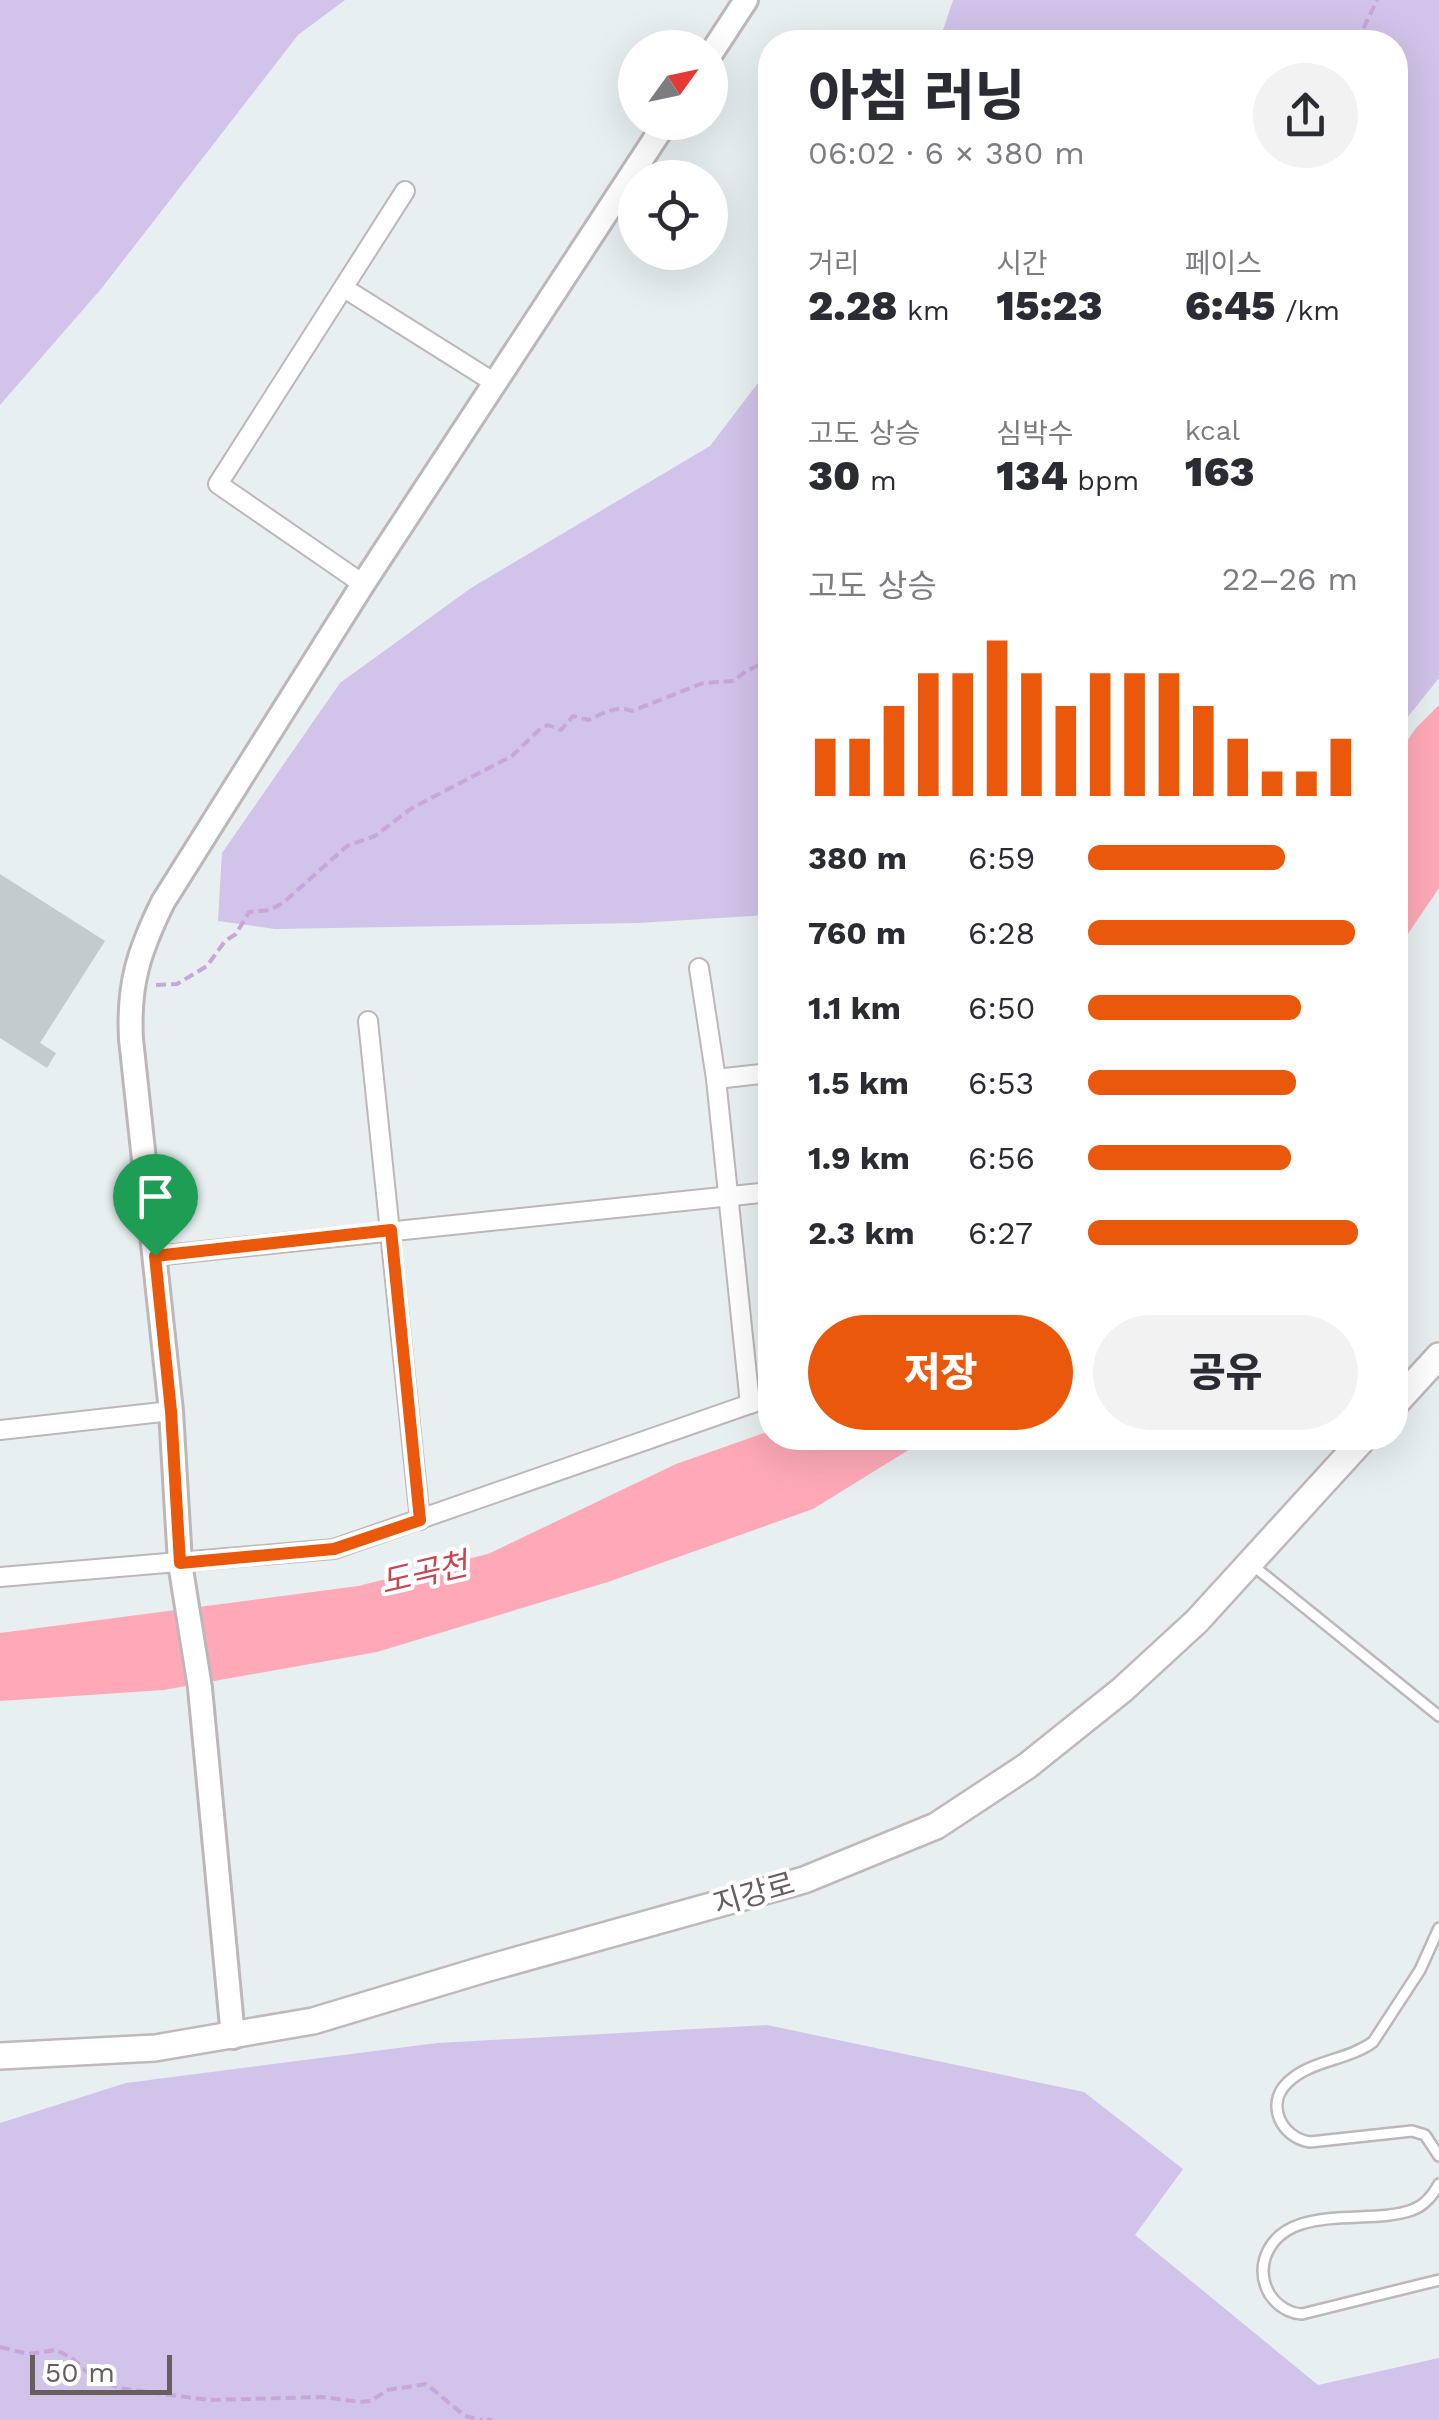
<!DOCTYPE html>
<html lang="ko">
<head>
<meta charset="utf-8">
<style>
  :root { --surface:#fff; --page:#f2f2f3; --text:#2b2b33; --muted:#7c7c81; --accent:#ea580c }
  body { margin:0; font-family:"Work Sans","Noto Sans KR",sans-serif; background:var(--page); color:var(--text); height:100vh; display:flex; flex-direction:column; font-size:38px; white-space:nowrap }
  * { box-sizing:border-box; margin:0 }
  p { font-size:32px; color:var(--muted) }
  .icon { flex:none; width:55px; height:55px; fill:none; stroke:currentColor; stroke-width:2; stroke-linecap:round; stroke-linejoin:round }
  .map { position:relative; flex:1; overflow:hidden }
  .sheet { position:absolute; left:758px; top:30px; width:650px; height:1420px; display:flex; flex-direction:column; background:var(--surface); border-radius:40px; box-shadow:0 10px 40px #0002 }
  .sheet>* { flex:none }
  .needle { width:65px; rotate:57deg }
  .fabs { position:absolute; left:618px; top:30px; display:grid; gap:20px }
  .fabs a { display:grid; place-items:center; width:110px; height:110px; border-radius:50%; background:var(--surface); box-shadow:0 10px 40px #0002; font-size:50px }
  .scale { position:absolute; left:30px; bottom:25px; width:142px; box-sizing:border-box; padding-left:10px; border:5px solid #685e5f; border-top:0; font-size:28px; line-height:35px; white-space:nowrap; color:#685e5f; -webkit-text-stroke:8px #fff; paint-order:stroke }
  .pin { position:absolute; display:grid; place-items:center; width:85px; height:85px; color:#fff; margin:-102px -42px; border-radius:50% 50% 50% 0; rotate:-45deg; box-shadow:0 0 10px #0007 }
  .pin .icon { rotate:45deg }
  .round { display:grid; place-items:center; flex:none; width:105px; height:105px; border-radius:52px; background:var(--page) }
  .head { display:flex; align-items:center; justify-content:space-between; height:170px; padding:0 50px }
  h1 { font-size:55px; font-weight:800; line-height:75px }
  .figures { display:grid; grid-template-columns:repeat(3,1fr); gap:15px; height:170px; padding:10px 50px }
  .figures div { display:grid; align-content:center }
  .figures b { font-size:42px; font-weight:800 }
  .figures small { font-size:28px; font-weight:400 }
  .figures p { font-size:28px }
  .chart { height:280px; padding:20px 50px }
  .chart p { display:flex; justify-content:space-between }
  .chart svg { width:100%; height:180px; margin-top:10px; stroke:var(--accent); stroke-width:6 }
  .primary-button { display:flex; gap:20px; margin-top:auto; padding:20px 50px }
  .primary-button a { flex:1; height:115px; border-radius:60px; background:var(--accent); color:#fff; font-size:40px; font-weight:800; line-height:115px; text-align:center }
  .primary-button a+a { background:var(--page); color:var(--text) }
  ul { padding:0 50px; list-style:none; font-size:32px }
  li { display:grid; grid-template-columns:160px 120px 1fr; align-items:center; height:75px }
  li i { height:25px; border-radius:12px; background:var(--accent) }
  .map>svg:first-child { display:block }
  .green { fill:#d1c3e9 }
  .water { fill:#ffa9b8 }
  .building { fill:#c3cbcc }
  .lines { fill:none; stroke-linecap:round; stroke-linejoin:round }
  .service-casing { stroke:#beb7b7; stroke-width:14 }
  .minor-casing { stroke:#beb7b7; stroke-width:22 }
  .tertiary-casing { stroke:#beb7b7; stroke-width:28 }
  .secondary-casing { stroke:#c1b8b8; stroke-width:30 }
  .path { stroke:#c8a5db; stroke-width:4; stroke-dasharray:10 5; stroke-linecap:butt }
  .service { stroke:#fff; stroke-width:9 }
  .minor { stroke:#fff; stroke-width:18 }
  .tertiary { stroke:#fff; stroke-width:22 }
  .secondary { stroke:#fff; stroke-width:25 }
  .route-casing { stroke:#fff; stroke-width:20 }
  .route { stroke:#ea580c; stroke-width:12 }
  .labels { text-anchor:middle; stroke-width:8; stroke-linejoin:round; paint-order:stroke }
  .street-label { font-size:30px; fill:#685e5f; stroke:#fff }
  .water-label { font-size:32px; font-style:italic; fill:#c84553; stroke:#fff }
</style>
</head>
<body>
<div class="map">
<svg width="1439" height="2420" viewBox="0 0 1439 2420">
  <rect width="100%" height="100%" fill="#e7eff1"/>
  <g class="green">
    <path d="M0,0H345L298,35L101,289L0,405Z"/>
    <path d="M953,0H1439V678L1395,733V42H939Z"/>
    <path d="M770,367V915L638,923L275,929L218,921L222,853L340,683L471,588L710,446Z"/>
    <path d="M767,2025L1084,2092L1183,2169L1135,2235L1318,2385L1439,2358V2420H0V2123L126,2083L437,2043Z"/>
  </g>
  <g class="water">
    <path d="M1439,705V888L1395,953V759L1416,728Z"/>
    <path d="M770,1431V1438H928L813,1509L608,1582L377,1652L164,1690L0,1701V1633L358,1586L488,1554L676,1464Z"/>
  </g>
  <path class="building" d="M0,874L105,941L40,1043L56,1053L47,1068L0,1038Z"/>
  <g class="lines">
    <defs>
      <g id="service">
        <path d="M1251,1564L1439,1716"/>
        <path d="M1439,1928L1420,1970L1373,2042C1347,2061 1310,2060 1287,2083C1265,2105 1282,2138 1310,2142L1412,2131L1425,2135L1439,2156"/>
        <path d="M1439,2184C1433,2195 1424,2206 1412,2210C1369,2226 1284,2201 1265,2258C1261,2271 1263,2283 1270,2295C1278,2306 1288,2313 1302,2314L1439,2280"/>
      </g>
      <g id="minor">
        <path d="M344,288L495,383"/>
        <path d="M363,584L218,484L405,191"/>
        <path d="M699,968L716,1079L750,1404"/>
        <path d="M368,1021L420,1520"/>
        <path d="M716,1079L770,1073"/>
        <path d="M155,1256L770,1192"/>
        <path d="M0,1430L171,1411"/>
        <path d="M0,1577L334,1549L770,1397"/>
      </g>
      <g id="tertiary">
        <path d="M710,55L746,0"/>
        <path d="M233,2037L200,1688L180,1563L171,1411L131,1039C128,984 139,951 163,902L363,584L666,122"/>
      </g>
      <g id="secondary">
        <path d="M1395,1404L1439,1356"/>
        <path d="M0,2056L155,2048L313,2021L485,1969L804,1880L936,1826L1027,1766L1122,1690L1197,1621L1364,1438"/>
      </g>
    </defs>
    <use href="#service" class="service-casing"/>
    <use href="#minor" class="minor-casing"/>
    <use href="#tertiary" class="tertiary-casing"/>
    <use href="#secondary" class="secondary-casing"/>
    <g class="path">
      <path d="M1357,42L1377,0"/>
      <path d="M156,985L177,984L207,966L225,941L236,934L249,912L270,910L283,903L347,846L375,836L412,808L512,756L541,728L548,725L561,730L573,716L589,720C603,713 617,705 632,711L703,683L734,681L746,671L770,660"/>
      <path d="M0,2347L28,2354L56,2350L72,2358L93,2378L102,2379L118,2388L209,2400L323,2397L360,2402L371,2401L387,2390L426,2384L465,2416L482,2420"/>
      <path d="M487,2420H492"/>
    </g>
    <use href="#service" class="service"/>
    <use href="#minor" class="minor"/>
    <use href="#tertiary" class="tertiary"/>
    <use href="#secondary" class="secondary"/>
  </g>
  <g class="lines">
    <defs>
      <path id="route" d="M391,1230L420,1520L334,1549L180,1563L171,1411L155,1256Z"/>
    </defs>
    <use href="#route" class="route-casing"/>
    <use href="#route" class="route"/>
  </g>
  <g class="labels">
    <g class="street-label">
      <text transform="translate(754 1894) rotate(-16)" y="10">지강로</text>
    </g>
    <g class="water-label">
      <text transform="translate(424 1573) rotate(-13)" y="11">도곡천</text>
    </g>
  </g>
</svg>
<div class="fabs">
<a><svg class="needle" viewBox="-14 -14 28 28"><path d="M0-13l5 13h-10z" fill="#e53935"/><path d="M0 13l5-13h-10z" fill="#7c7c81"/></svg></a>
<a><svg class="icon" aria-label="locate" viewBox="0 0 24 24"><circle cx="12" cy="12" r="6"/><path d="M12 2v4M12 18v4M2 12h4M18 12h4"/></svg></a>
</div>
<div class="scale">50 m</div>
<div class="pin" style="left:155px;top:1256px;background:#1e9e55"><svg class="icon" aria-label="arrive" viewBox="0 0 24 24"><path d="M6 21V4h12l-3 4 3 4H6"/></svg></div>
<section class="sheet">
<div class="head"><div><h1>아침 러닝</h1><p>06:02 · 6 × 380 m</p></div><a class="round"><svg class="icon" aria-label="share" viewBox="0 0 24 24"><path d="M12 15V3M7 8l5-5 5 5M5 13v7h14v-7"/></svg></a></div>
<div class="figures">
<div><p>거리</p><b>2.28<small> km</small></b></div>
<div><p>시간</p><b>15:23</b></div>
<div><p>페이스</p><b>6:45<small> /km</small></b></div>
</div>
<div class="figures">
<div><p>고도 상승</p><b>30<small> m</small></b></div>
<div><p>심박수</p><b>134<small> bpm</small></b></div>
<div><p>kcal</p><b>163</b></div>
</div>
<div class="chart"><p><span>고도 상승</span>22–26 m</p>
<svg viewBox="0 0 160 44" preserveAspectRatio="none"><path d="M5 44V30M15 44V30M25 44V22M35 44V14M45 44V14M55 44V6M65 44V14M75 44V22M85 44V14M95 44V14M105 44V14M115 44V22M125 44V30M135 44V38M145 44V38M155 44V30"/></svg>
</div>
<ul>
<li><b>380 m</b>6:59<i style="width:73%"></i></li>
<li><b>760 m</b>6:28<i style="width:99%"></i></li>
<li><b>1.1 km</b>6:50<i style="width:79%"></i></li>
<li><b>1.5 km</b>6:53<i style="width:77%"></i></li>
<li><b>1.9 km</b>6:56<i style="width:75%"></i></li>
<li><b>2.3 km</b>6:27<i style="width:100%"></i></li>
</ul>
<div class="primary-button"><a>저장</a><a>공유</a></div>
</section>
</div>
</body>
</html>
